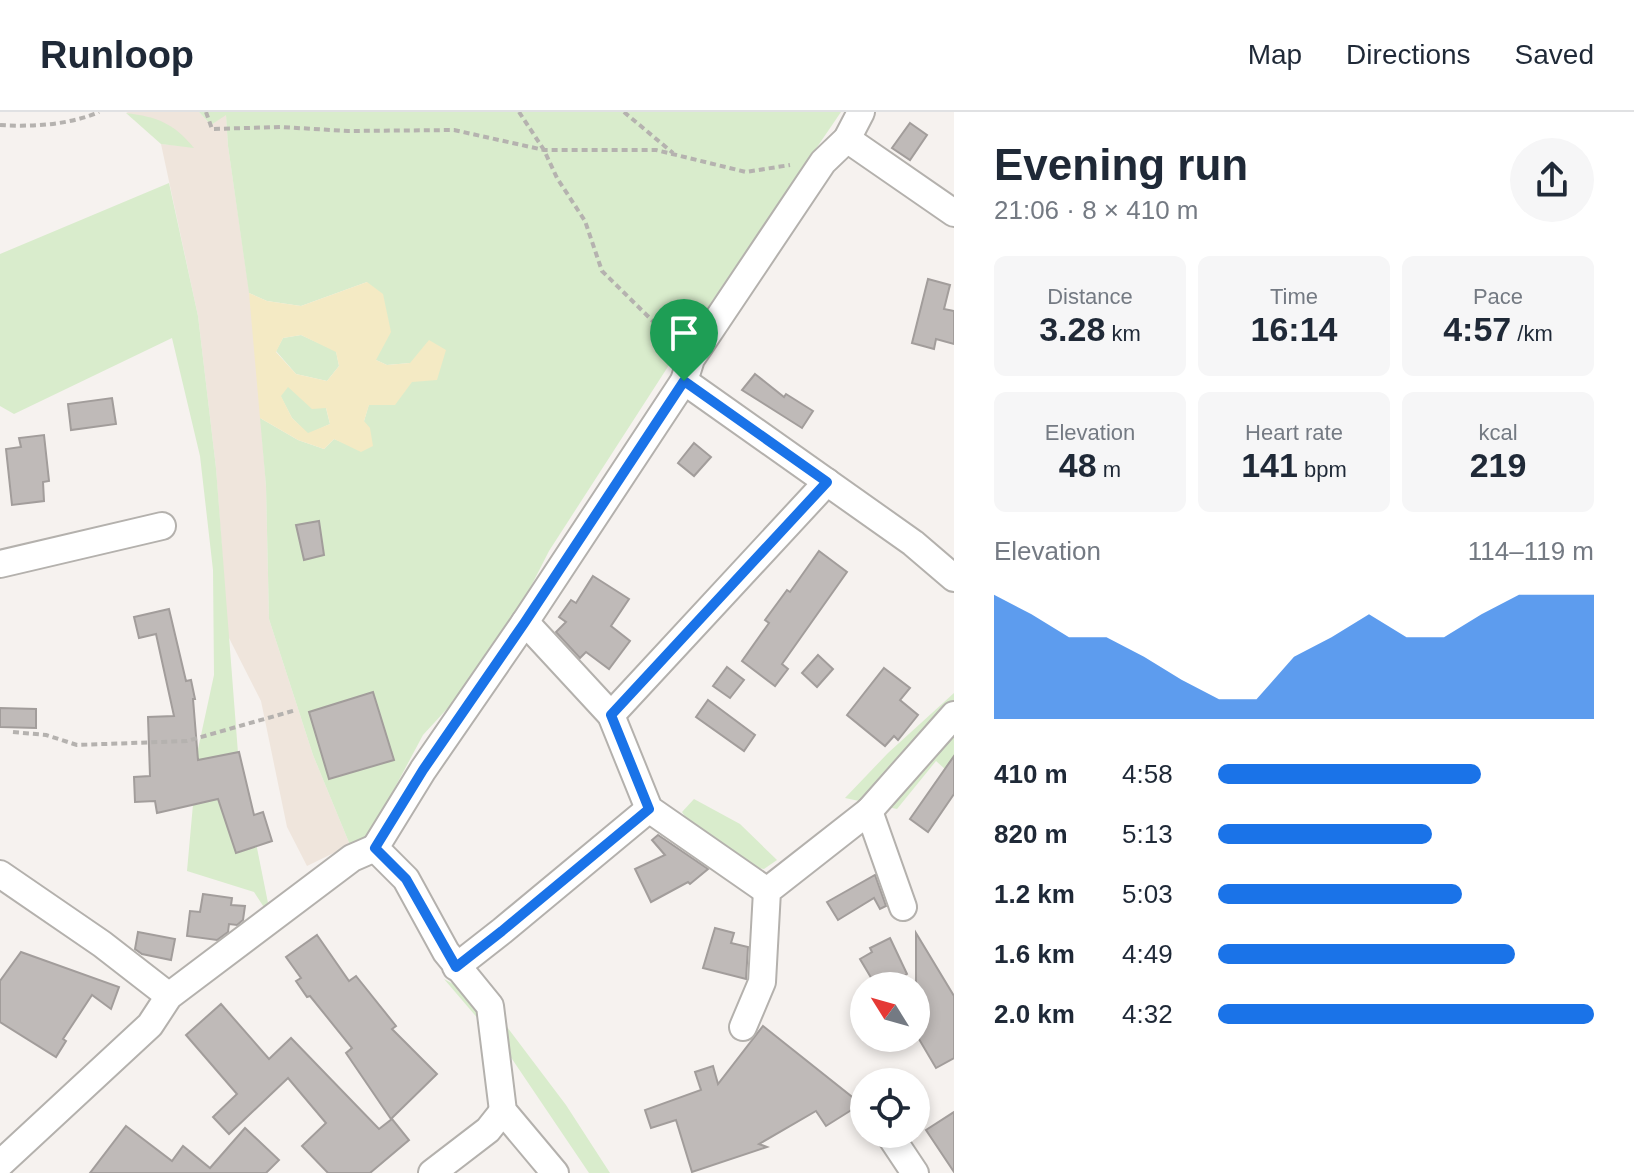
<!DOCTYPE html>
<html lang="en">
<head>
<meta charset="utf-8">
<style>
  :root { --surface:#fff; --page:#f6f6f7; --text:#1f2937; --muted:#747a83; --line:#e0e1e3; --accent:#1a73e8 }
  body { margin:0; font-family:Helvetica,sans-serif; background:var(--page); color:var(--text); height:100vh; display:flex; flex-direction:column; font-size:30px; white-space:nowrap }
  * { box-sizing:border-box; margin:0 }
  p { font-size:26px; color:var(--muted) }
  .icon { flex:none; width:44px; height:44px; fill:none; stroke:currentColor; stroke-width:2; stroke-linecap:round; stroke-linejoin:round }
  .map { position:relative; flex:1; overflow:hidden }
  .sheet { display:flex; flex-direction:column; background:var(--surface); width:680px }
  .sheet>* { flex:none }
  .needle { width:52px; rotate:307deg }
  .tools { position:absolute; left:850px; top:860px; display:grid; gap:16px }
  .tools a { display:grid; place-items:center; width:80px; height:80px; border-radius:50%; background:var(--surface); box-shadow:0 4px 12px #0003; font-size:40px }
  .pin { position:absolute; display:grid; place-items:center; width:68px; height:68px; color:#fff; margin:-82px -34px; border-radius:50% 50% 50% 0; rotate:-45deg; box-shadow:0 0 8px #0007 }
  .pin .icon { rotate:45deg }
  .round { display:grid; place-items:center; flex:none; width:84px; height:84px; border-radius:42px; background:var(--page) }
  .headline { display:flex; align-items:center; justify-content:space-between; height:136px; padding:0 40px }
  h1 { font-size:44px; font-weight:800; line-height:60px }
  .stats { display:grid; grid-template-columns:repeat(3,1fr); gap:12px; height:136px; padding:8px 40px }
  .stats div { display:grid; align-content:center; border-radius:12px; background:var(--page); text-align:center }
  .stats b { font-size:34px; font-weight:800 }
  .stats small { font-size:22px; font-weight:400 }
  .stats p { font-size:22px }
  .chart { height:224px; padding:16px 40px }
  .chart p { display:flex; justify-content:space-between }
  .chart svg { width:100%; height:144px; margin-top:8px; fill:var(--accent); opacity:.7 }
  ul { padding:0 40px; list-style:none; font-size:26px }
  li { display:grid; grid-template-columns:128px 96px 1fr; align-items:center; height:60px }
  li i { height:20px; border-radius:10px; background:var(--accent) }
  header { display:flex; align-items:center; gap:48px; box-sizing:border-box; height:112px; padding:0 40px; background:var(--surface); border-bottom:2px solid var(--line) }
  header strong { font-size:38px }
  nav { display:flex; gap:44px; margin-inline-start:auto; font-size:28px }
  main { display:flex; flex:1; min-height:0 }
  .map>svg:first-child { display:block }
  .built { fill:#efe5dc }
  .green { fill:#d9eccc }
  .sand { fill:#f4eac4; fill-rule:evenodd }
  .building { fill:#bfbab8; stroke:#a29d9b; stroke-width:2 }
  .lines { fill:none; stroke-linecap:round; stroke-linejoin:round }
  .minor-casing { stroke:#b4b1ad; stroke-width:30 }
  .path { stroke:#b5b2af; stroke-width:4; stroke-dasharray:6 4; stroke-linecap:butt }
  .minor { stroke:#fff; stroke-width:26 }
  .route-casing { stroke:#fff; stroke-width:16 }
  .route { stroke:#1a73e8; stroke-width:10 }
</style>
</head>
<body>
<header>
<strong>Runloop</strong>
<nav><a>Map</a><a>Directions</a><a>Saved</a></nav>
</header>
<main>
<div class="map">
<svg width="954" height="1061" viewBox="0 0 954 1061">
  <rect width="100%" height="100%" fill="#f6f2ef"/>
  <path class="built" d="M126,0H199L211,13L226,2L228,34L253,206L266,374L269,507L313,643L350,733L307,754L287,715L261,589L228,524L216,356L198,204L161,32L193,35Z"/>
  <g class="green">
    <path d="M199,0H841L680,236L549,439L523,490L457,586L423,623L384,696L379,727L350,733L313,643L269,507L266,374L260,306L298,328L324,337L334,327L349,333L364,309L369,292L410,251L387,253L376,248L367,170L301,194L267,189L249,181L228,34L226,3L211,13Z"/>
    <path d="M126,1C158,5 173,11 194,36L161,32Z"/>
    <path d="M169,71L198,204L216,356L238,641L271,806L254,780L187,759L198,637L214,563L213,458L200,344L172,226L14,302L0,294V142Z"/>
    <path d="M301,223L336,239L339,254L327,269L296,262L276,239L283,226Z"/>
    <path d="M288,274L326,296L330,312L308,322L292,306L280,283Z"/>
    <path d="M954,581V665L936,649L897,697L845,686L888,641Z"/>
    <path d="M694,687L740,712L777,748L764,757L732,751L703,730L682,700Z"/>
    <path d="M444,867L489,891L566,993L610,1061H589L510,944Z"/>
  </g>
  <path class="sand" d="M367,170L383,182L391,220L376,248L387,253L410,251L429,228L446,238L437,268L412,270L395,293H369L364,309L370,316L373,334L361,340L334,327L324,337L298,328L260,306L249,181L267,189L301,194ZM301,223L336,240L339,254L327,269L296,262L276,240L283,226ZM288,275L312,297L326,296L330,312L308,321L292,306L281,284Z"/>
  <g class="building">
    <path d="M910,11L927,23L910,48L892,36Z"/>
    <path d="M928,167L950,173L944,197L954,199V232L936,227L934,237L912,231Z"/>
    <path d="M755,262L784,285L786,282L813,299L802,316L742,278Z"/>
    <path d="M112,286L116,312L71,318L68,292Z"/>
    <path d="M44,323L49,369L43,370L44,389L12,393L6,337L21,335L19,326Z"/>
    <path d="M694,331L711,345L694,364L678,351Z"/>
    <path d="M319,409L324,443L304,448L296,413Z"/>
    <path d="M819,439L847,460L782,552L788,557L775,574L742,549L769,511L765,508L787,478L790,480Z"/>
    <path d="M593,464L629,487L611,514L630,529L609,557L586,540L580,546L556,520L566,510L559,505L571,488L576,491Z"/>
    <path d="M169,497L186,569L191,568L195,587H193L198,648L239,640L254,703L263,700L272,729L236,741L218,687L157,701L155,689L135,690L134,665L150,664L148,605L174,604L156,522L139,526L134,505Z"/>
    <path d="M818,543L833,557L817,575L802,561Z"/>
    <path d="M727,555L744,568L730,586L713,574Z"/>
    <path d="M884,556L910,576L900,588L918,603L898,628L894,624L885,634L847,603Z"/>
    <path d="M373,580L394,648L329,667L309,600Z"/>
    <path d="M708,588L755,623L744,639L696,605Z"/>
    <path d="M0,596L36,597V616L0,615Z"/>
    <path d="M954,644V682L928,720L910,707Z"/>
    <path d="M658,723L708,757L690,772L688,770L651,790L635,757L665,743L652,728Z"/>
    <path d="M875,763L886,794L880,797L874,786L838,808L827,790Z"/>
    <path d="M203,782L232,786L231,793L245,794L243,808L237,813L229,812L228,820L217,828L187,824L190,799L200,800Z"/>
    <path d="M715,816L734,821L731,831L748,835L746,867L703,856Z"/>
    <path d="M138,820L175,827L171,848L142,842L135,837Z"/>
    <path d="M916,821L954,884V946L936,956L916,922Z"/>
    <path d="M317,823L349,869L356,864L396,914L392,917L437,962L391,1007L346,941L352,936L310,884L307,885L296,869L301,866L286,845Z"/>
    <path d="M890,826L907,862L888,874H876L860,847L872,840L870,836Z"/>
    <path d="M21,840L119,875L111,897L92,883L63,927L66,929L56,945L0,910V869Z"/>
    <path d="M221,892L269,947L291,926L379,1017L392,1007L409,1028L370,1061H328L302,1034L326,1011L288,966L229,1022L213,1005L237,982L186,923Z"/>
    <path d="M763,914L861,992L826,1014L816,999L759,1032L767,1035L692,1060L676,1008L651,1016L645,998L701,978L695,960L713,954L718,972Z"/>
    <path d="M954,1000V1060L926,1018Z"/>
    <path d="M126,1014L172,1049L183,1034L210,1056L245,1016L279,1048L266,1061H90Z"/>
  </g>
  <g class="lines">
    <defs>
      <g id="minor">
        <path d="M847,27L954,101"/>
        <path d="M684,269L913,431L954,466"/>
        <path d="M0,452L162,414"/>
        <path d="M525,510L611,603L649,697L767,779"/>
        <path d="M611,603L827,370"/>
        <path d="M869,699L903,795"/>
        <path d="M0,762L102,832L169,884"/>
        <path d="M456,855L502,819L649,697"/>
        <path d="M743,915L762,870L767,779L869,699L954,603"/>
        <path d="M889,1022L915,1061"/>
        <path d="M0,1052L150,913L169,884L352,746L375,736"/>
        <path d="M432,1061L488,1018L503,999"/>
        <path d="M555,1061L503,999L490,894L446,840L406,767L375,736L423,658L525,510L684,269L691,247L823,50L847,27L861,0"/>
      </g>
    </defs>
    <use href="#minor" class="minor-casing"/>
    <g class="path">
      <path d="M206,0L212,17L281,15L348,19L454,18L544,38H656L746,60L790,53"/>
      <path d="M519,0L544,38L557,66L585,109L602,159L672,228"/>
      <path d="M624,0L673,41"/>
      <path d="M0,13C32,15 69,13 99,0"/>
      <path d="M13,620L46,623L77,633L187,629L296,598"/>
      <path d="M916,1003L922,991"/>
    </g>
    <use href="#minor" class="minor"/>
  </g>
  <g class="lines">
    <defs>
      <path id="route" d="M684,269L827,370L611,603L649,697L502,819L456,855L406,767L375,736L423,658L525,510Z"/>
    </defs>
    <use href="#route" class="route-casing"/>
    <use href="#route" class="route"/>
  </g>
</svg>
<div class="tools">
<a><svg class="needle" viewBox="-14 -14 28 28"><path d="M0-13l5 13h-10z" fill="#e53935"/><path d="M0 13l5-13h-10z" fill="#747a83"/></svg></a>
<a><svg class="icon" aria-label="locate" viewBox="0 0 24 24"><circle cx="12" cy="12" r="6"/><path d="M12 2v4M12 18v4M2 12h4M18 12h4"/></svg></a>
</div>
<div class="pin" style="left:684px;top:269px;background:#1e9e55"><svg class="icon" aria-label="arrive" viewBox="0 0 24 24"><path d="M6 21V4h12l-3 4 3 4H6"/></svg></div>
</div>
<section class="sheet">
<div class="headline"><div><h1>Evening run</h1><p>21:06 · 8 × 410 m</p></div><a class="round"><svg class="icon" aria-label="share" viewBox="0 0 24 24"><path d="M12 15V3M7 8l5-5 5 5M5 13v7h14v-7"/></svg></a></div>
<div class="stats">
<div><p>Distance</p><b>3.28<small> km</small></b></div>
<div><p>Time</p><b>16:14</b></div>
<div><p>Pace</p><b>4:57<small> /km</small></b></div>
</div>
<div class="stats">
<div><p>Elevation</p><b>48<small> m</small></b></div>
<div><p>Heart rate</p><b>141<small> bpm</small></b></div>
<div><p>kcal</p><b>219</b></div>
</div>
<div class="chart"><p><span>Elevation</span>114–119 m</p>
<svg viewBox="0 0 160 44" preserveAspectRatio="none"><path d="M0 44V6L10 12L20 19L30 19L40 25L50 32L60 38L70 38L80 25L90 19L100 12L110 19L120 19L130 12L140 6L150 6L160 6V44z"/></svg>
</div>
<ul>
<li><b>410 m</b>4:58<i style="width:70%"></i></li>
<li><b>820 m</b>5:13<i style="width:57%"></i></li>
<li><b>1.2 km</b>5:03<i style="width:65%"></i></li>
<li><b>1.6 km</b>4:49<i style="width:79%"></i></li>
<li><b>2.0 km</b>4:32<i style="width:100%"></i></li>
</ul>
</section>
</main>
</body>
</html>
